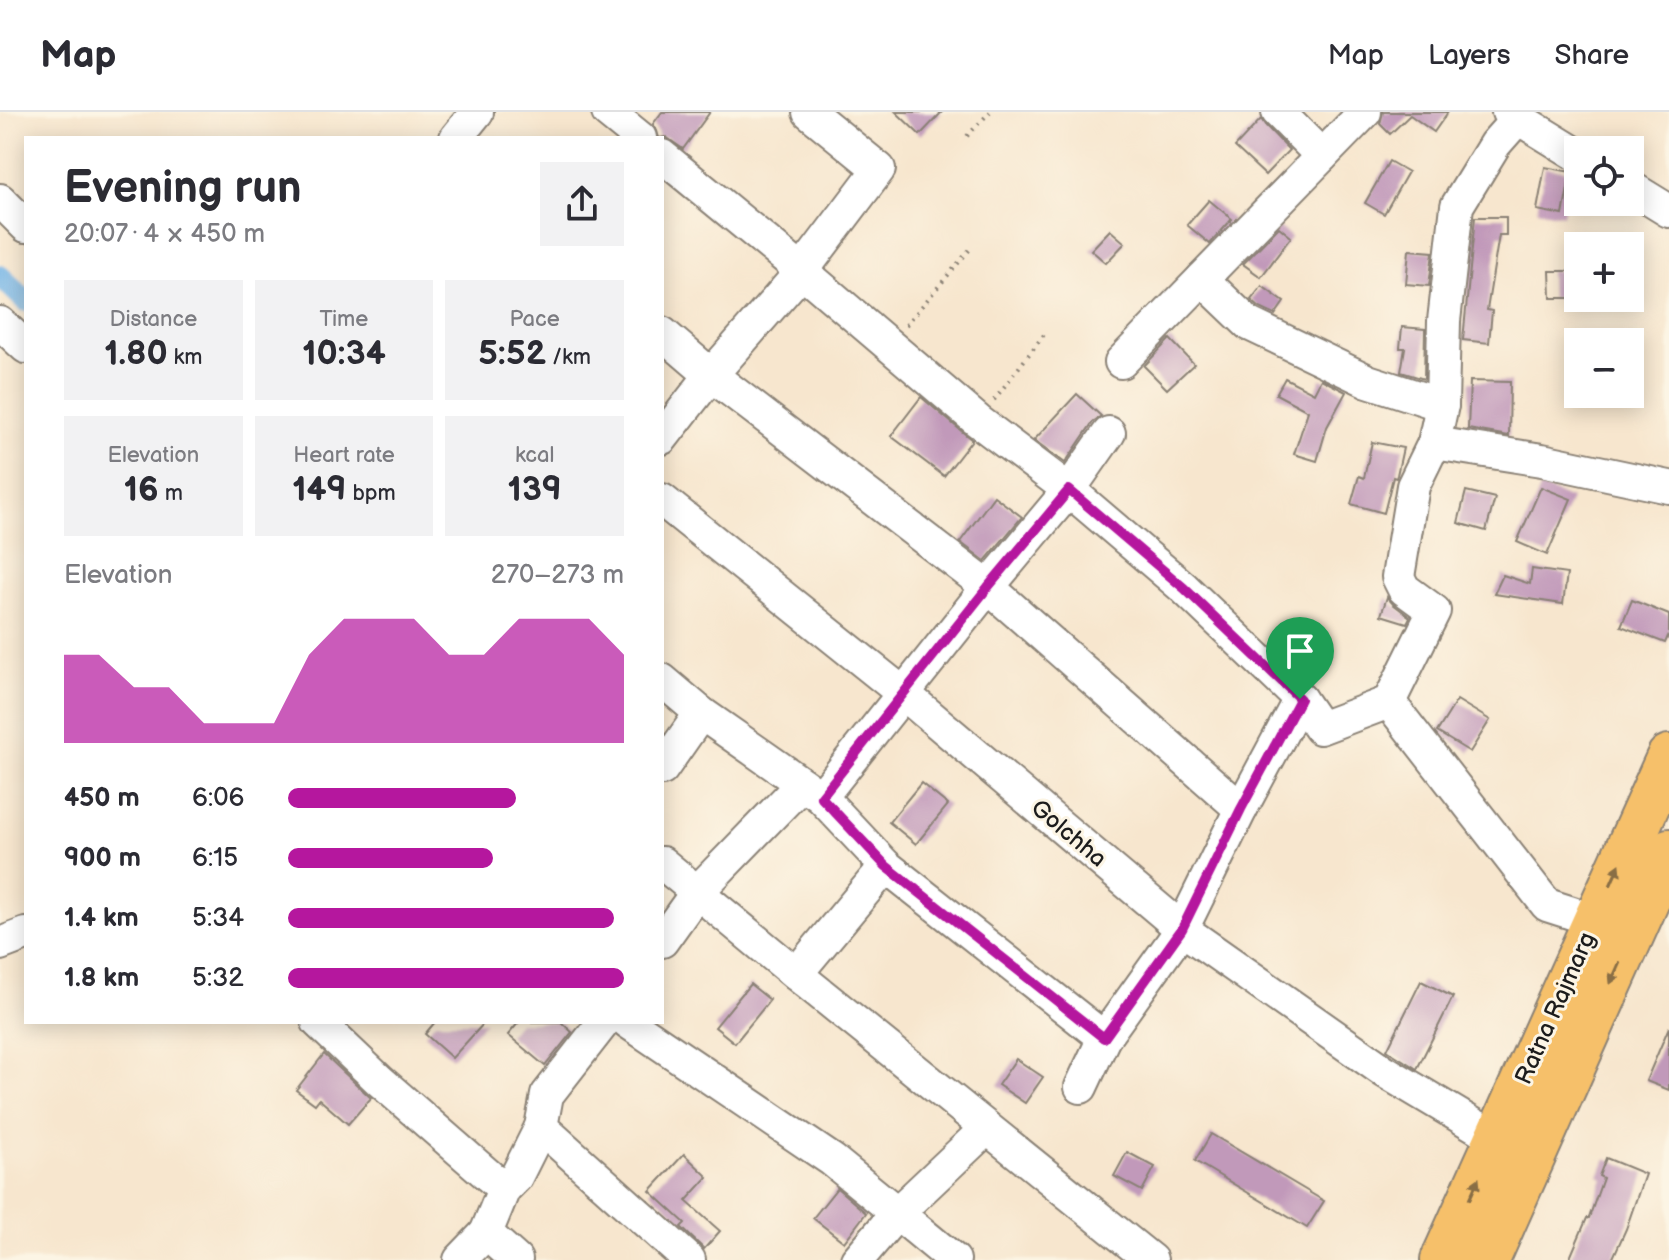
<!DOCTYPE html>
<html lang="en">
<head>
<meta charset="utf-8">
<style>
  :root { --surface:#fff; --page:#f2f2f3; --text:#2b2b33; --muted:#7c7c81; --line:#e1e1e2; --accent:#b5179e }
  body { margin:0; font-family:"Balsamiq Sans",sans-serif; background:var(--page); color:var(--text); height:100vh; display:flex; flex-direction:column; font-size:30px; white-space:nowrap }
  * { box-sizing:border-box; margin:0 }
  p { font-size:26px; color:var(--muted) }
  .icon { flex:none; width:44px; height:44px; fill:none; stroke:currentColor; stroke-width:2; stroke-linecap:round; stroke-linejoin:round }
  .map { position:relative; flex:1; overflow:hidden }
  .panel { position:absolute; left:24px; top:24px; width:640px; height:888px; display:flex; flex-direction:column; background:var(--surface); border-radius:0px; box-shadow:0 4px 20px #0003 }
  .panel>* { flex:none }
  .tools { position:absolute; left:1564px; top:24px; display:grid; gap:16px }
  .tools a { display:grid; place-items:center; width:80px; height:80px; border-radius:0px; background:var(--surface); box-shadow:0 4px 20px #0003; font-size:40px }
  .pin { position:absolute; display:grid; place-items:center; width:68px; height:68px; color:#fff; margin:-82px -34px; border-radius:50% 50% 50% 0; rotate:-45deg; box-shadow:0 0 8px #0007 }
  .pin .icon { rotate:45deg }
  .round { display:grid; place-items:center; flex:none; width:84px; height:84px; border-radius:0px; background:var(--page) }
  .head { display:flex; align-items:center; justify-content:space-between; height:136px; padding:0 40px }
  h1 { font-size:44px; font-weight:700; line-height:60px }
  .stats { display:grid; grid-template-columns:repeat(3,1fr); gap:12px; height:136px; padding:8px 40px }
  .stats div { display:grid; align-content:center; border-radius:0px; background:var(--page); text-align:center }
  .stats b { font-size:34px; font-weight:700 }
  .stats small { font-size:22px; font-weight:400 }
  .stats p { font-size:22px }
  .chart { height:224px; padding:16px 40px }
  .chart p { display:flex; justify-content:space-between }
  .chart svg { width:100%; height:144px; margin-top:8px; fill:var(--accent); opacity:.7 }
  ul { padding:0 40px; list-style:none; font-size:26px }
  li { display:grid; grid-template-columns:128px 96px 1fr; align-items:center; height:60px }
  li i { height:20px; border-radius:10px; background:var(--accent) }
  header { display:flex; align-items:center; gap:48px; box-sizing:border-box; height:112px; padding:0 40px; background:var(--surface); border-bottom:2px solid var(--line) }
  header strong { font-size:38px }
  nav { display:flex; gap:44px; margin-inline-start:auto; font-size:28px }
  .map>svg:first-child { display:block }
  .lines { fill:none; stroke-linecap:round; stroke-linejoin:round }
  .canal { stroke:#72b4e7; stroke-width:22 }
  .building { fill:#c199ba }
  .minor-casing { stroke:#8a8175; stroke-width:36 }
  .highway-casing { stroke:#8a8175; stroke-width:48 }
  .path { stroke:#8a8175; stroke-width:4; stroke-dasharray:2 6; stroke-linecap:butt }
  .minor { stroke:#fff; stroke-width:32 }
  .highway { stroke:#f6c06b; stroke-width:44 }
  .oneway { fill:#896e44 }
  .route-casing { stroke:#fff; stroke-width:16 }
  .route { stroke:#b5179e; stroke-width:10 }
  .labels { text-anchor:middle; stroke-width:6; stroke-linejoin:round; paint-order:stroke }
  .street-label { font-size:24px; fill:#1c1c1c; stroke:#fcf5e5 }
</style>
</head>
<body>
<header>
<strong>Map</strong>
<nav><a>Map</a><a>Layers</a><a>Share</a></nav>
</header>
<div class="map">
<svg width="1669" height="1148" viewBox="0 0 1669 1148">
  <rect width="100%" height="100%" fill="#fcf5e5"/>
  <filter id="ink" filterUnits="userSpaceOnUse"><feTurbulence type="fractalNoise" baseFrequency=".0125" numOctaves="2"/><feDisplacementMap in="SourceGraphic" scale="16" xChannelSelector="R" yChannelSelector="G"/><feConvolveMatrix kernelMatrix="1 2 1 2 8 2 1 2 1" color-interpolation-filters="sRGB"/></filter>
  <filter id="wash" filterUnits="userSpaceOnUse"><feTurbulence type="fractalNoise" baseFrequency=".006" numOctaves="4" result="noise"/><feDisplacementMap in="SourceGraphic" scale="32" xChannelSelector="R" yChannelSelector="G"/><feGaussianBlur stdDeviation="1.8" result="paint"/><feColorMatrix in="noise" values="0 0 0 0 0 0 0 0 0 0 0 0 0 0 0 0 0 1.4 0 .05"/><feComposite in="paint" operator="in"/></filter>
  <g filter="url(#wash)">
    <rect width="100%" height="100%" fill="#f7e6ce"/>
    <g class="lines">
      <path class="canal" d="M0,164L26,189"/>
    </g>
    <g id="blocks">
      <g class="building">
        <path d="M662,0H710L683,37L666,25L659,26L657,19L653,12Z"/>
        <path d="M896,0H942L920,23Z"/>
        <path d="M1383,0H1448L1434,20L1410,3L1390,22L1380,12Z"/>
        <path d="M1261,7L1265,13L1289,38L1265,63L1235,35Z"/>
        <path d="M1389,49L1408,60L1384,102L1365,91Z"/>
        <path d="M1545,55L1571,60L1563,103L1537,98Z"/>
        <path d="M1209,88L1232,107L1210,132L1187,113Z"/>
        <path d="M1475,105H1506V123H1499L1487,198L1492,199L1489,231L1463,228Z"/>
        <path d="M1279,115L1291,125L1261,165L1243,152Z"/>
        <path d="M1110,118L1125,131L1106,151L1091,138Z"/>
        <path d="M1409,138L1433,140L1429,174L1406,172Z"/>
        <path d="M1550,159H1574V186H1551Z"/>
        <path d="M1262,174L1284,190L1275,203L1260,196L1251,188Z"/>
        <path d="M1402,215L1425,217L1424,267L1401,260L1405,236H1400Z"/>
        <path d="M1170,227L1194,252L1167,277L1144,254Z"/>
        <path d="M1285,266L1314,281L1321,267L1346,280L1327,315L1317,349L1294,342L1308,299L1276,282Z"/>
        <path d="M1470,269L1510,270L1509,324L1468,317Z"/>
        <path d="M1077,282L1101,304L1093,310L1065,351L1034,328Z"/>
        <path d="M921,285L972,328L944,364L891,324Z"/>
        <path d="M1372,330L1403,336L1397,363L1396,366L1393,365L1384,401L1351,392L1359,364L1364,366Z"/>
        <path d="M1541,375L1571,387L1547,443L1517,430Z"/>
        <path d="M1466,379L1495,386L1486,419L1458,411Z"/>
        <path d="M994,384L1022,405L985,449L960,430Z"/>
        <path d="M1532,457L1567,462L1563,492L1494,482L1503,463L1530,472Z"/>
        <path d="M1387,485L1393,492L1410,505L1407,511L1381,503Z"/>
        <path d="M1632,488L1669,503V522L1665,531L1621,514Z"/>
        <path d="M1457,588L1490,608L1470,640L1437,620Z"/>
        <path d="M921,671L948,693L916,732L889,710Z"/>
        <path d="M1421,869L1453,885L1417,957L1387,938Z"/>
        <path d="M750,872L770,888L735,931L715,915Z"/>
        <path d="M435,910H485L452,946L425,922Z"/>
        <path d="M519,910H561L572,920L545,954L508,923Z"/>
        <path d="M1669,915V978L1646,969Z"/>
        <path d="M324,942L371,986L348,1012L319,987L315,992L296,978Z"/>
        <path d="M1016,947L1043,965L1025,991L998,973Z"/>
        <path d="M1211,1022L1324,1089L1307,1116L1195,1049Z"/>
        <path d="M1127,1040L1155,1055L1142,1079L1114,1064Z"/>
        <path d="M684,1042L708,1065L686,1089L720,1119L704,1137L681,1115L685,1111L650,1079Z"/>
        <path d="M1606,1046L1645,1062L1626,1117L1612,1148H1569L1587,1106H1589L1603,1066L1599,1064Z"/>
        <path d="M837,1076L866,1101L844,1130L813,1106Z"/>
      </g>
    </g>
  </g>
  <g filter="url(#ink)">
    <use href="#blocks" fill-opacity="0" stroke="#8a8175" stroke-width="2"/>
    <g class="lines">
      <defs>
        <g id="minor">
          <path d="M608,0L640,26"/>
          <path d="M809,0L879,57L802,159L978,309L1069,378L1184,476L1300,587L1320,616L1389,590L1434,499L1404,477L1398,465L1413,374L1434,331"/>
          <path d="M1278,0L1322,44"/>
          <path d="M1508,0L1578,43"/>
          <path d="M1518,0V6L1495,32L1457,94L1444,209L1442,293L1434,331L1542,348L1669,375"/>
          <path d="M456,26L477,0"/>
          <path d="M662,44L802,159L711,263L662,326"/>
          <path d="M1630,75L1669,99"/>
          <path d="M0,88L26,114"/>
          <path d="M1202,167L1249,212L1368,269L1442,293"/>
          <path d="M0,211L26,235"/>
          <path d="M662,221L711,263L988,475L1241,697"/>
          <path d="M1121,250L1365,0"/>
          <path d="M662,388L904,582L1182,817L1384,959L1496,1026"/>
          <path d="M662,568L701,601L821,685L886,754L1104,926"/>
          <path d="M1389,590L1547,793L1594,808"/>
          <path d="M662,657L701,601"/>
          <path d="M821,685L988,475L1069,378L1109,321"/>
          <path d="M662,751L796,862L1151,1148"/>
          <path d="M662,829L697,780L802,672"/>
          <path d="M0,832L26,822"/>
          <path d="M796,862L886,754"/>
          <path d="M318,910L379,968L504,1077"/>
          <path d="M604,910L547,983L541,1015L689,1148"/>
          <path d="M628,910L832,1048L897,1101L987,1016"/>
          <path d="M1081,975L1104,926L1182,817L1241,697L1300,587"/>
          <path d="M460,1148L486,1121"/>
          <path d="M516,1148L486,1121L504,1077L516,1065L541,1015"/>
          <path d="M857,1148L897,1101L954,1148"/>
        </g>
        <g id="highway">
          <path d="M1443,1148L1669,645"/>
          <path d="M1487,1148L1669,739"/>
        </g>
      </defs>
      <use href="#minor" class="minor-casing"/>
      <use href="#highway" class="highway-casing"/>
      <g class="path">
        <path d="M967,24L990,0"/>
        <path d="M906,213L971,136"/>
        <path d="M994,288L1046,220"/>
      </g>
      <use href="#minor" class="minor"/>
      <use href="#highway" class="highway"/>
    </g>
    <defs><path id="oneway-solid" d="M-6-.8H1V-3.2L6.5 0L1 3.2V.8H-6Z" transform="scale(2)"/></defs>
    <g class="oneway">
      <use href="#oneway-solid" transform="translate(1615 763) rotate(-66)"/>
      <use href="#oneway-solid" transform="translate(1615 861) rotate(114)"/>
      <use href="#oneway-solid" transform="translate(1474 1077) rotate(-66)"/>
    </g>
  </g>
  <g class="lines" filter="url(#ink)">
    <defs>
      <path id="route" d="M1069,378L1184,476L1300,587L1241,697L1182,817L1104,926L886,754L821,685L988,475Z"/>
    </defs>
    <use href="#route" class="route-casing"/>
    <use href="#route" class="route"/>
  </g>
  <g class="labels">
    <g class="street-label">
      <text transform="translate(1069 721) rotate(40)" y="8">Golchha</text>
      <text transform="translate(1555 896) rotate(-66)" y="8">Ratna Rajmarg</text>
    </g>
  </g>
</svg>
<div class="tools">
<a><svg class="icon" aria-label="locate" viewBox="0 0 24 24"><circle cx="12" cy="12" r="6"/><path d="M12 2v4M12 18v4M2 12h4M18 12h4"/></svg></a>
<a>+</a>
<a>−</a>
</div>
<div class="pin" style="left:1300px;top:587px;background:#1e9e55"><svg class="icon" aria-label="arrive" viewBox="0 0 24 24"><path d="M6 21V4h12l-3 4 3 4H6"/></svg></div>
<section class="panel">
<div class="head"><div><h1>Evening run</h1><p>20:07 · 4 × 450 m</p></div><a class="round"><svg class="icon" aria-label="share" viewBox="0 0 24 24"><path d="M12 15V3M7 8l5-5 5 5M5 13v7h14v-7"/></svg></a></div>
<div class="stats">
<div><p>Distance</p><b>1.80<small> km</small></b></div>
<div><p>Time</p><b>10:34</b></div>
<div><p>Pace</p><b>5:52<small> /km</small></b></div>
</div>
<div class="stats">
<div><p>Elevation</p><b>16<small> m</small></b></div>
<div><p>Heart rate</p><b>149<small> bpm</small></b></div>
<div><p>kcal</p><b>139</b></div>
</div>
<div class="chart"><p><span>Elevation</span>270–273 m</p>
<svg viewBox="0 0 160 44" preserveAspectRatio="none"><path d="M0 44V17L10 17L20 27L30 27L40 38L50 38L60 38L70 17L80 6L90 6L100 6L110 17L120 17L130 6L140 6L150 6L160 17V44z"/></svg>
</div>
<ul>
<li><b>450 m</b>6:06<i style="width:68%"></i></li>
<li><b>900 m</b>6:15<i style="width:61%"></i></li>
<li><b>1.4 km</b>5:34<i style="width:97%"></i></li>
<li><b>1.8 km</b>5:32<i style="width:100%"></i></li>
</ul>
</section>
</div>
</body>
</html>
